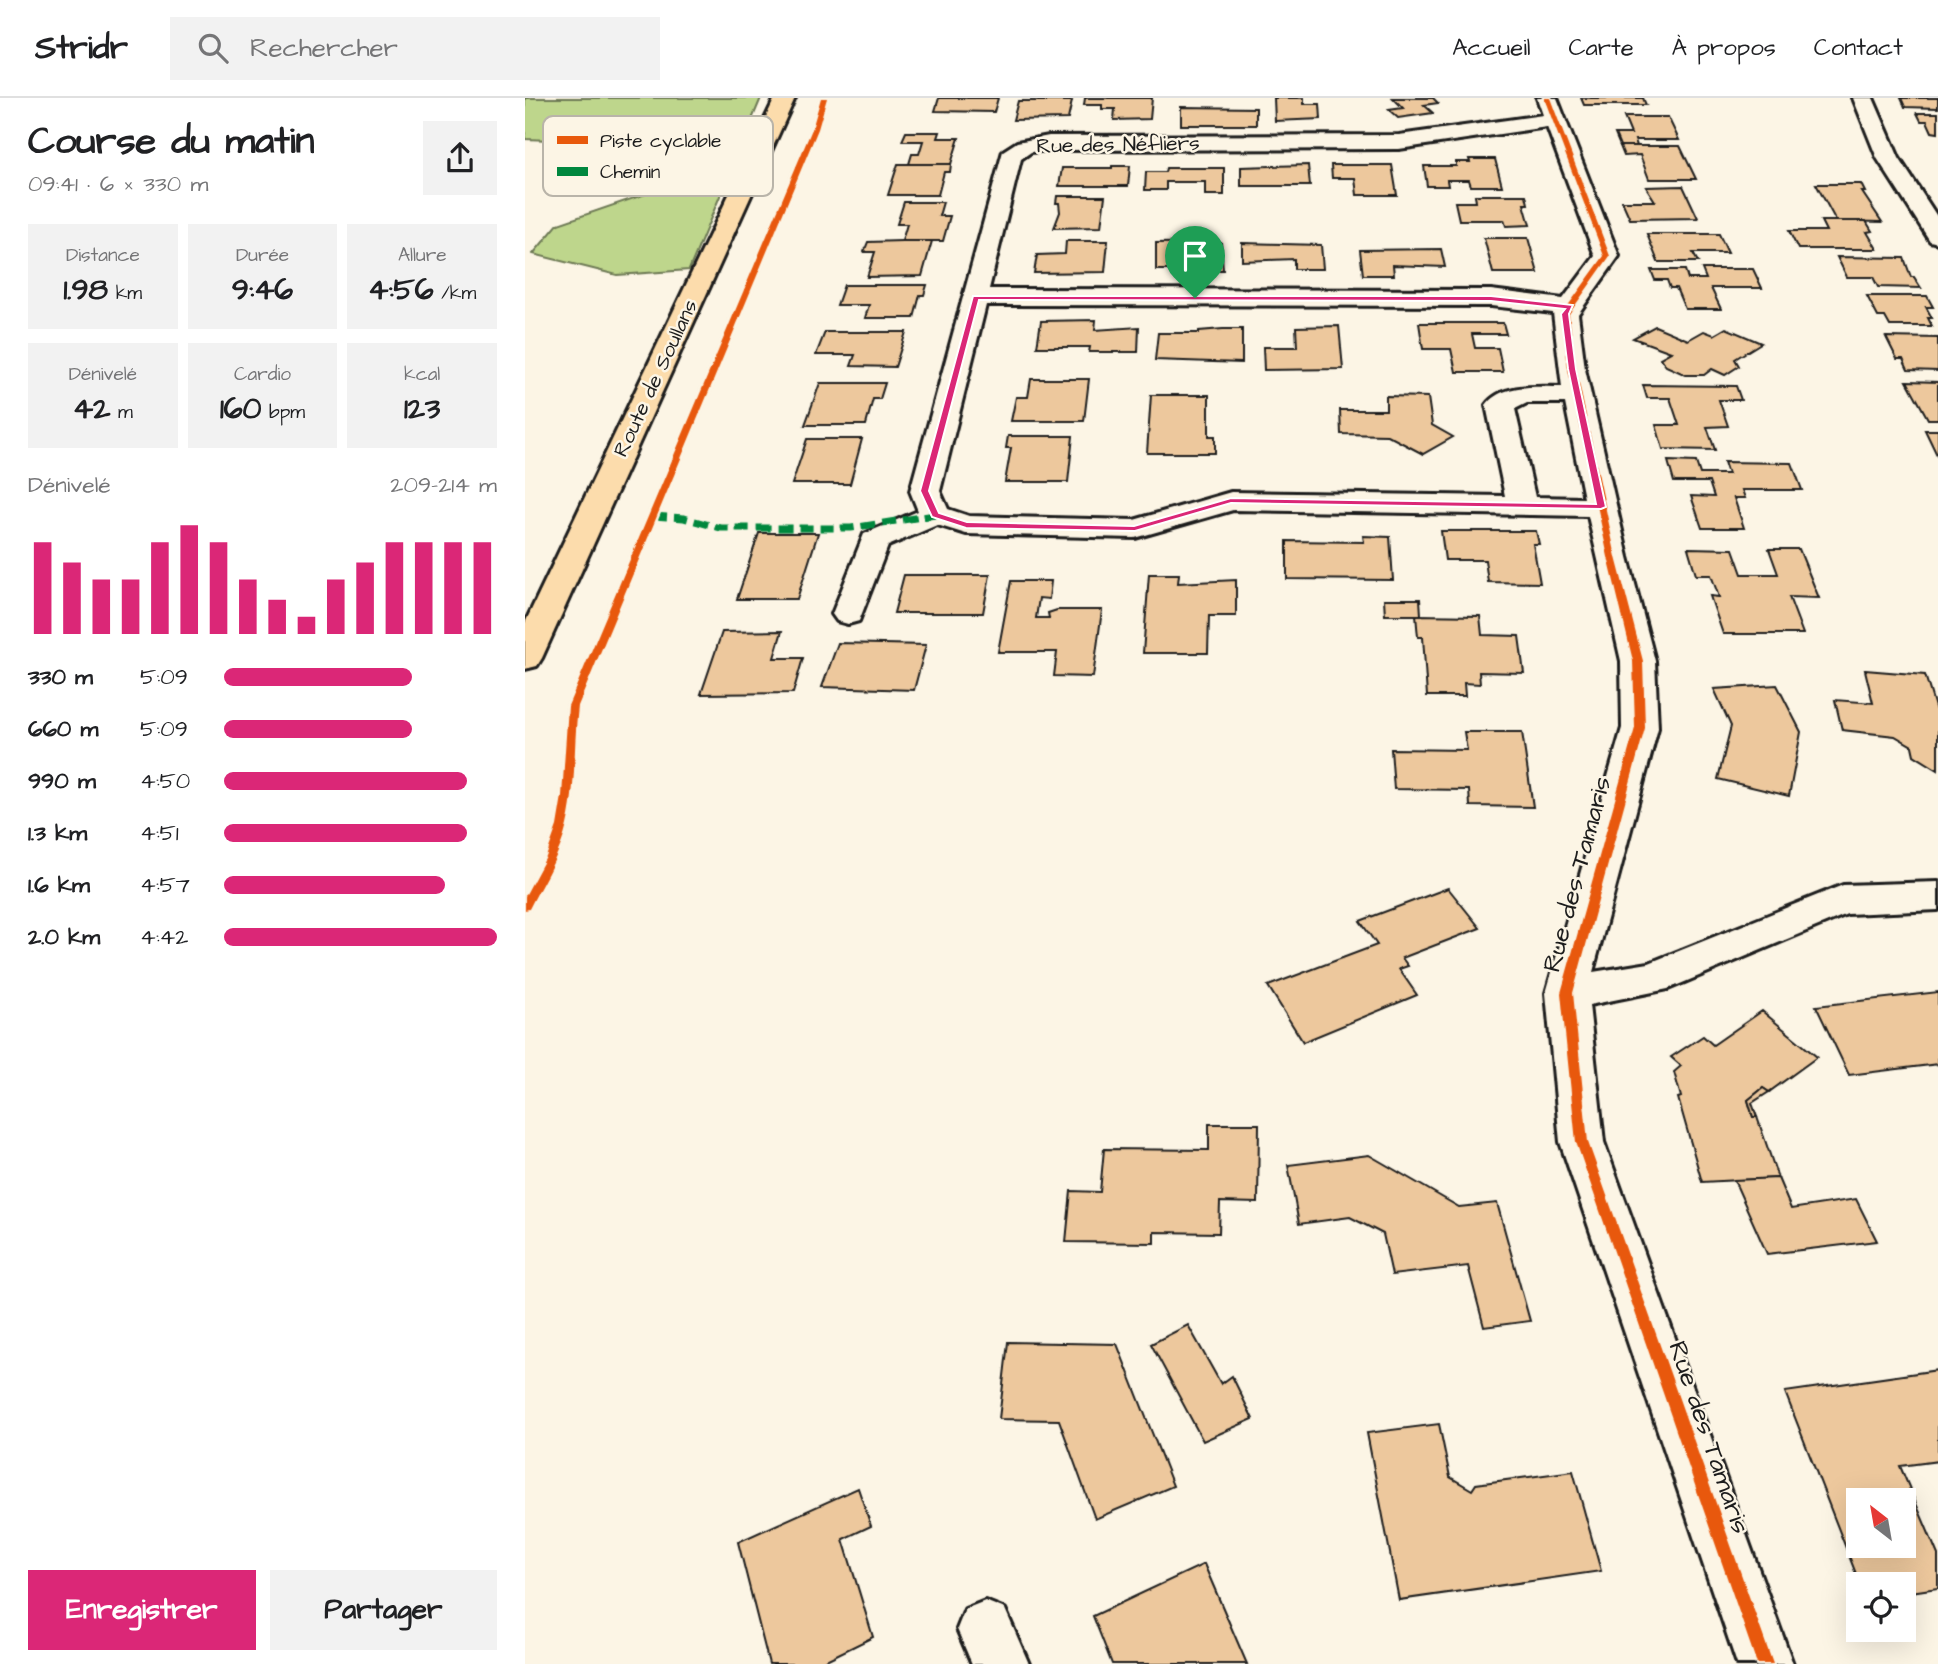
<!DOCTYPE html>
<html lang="fr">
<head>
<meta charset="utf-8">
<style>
  :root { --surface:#fff; --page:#f2f2f2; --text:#202124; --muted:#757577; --line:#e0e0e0; --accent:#db2777 }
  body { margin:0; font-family:"Architects Daughter",sans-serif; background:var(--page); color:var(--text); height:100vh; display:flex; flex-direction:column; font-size:26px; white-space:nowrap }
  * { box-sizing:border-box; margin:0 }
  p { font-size:23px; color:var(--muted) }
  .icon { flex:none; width:38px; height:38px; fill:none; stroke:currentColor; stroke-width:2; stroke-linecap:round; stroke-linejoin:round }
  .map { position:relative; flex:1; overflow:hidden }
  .drawer { display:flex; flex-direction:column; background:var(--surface); width:525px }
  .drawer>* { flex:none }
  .needle { width:46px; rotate:329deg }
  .fabs { position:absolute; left:1321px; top:1390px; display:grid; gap:14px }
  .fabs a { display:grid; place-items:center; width:70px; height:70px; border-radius:0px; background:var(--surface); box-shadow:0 7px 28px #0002; font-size:35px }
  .pin { position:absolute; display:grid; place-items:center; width:60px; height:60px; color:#fff; margin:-72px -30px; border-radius:50% 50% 50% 0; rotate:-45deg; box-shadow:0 0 7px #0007 }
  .pin .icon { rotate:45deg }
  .round { display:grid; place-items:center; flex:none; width:74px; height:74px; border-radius:0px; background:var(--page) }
  .summary { display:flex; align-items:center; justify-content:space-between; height:119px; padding:0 28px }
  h1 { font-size:38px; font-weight:700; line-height:52px }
  .figures { display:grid; grid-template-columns:repeat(3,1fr); gap:10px; height:119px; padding:7px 28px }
  .figures div { display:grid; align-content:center; border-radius:0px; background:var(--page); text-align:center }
  .figures b { font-size:30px; font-weight:700 }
  .figures small { font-size:19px; font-weight:400 }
  .figures p { font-size:19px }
  .chart { height:196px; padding:14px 28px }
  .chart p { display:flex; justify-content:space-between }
  .chart svg { width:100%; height:126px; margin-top:7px; stroke:var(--accent); stroke-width:6 }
  .action { display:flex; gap:14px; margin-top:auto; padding:14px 28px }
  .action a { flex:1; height:80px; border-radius:0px; background:var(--accent); color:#fff; font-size:28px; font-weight:700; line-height:80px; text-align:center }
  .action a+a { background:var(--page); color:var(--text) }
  ul { padding:0 28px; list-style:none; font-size:23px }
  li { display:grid; grid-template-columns:112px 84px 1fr; align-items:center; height:52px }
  li i { height:18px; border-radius:9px; background:var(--accent) }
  header { display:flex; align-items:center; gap:42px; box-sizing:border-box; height:98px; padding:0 35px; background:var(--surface); border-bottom:2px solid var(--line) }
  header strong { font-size:33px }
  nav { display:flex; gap:38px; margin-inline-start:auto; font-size:24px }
  .search { width:490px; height:63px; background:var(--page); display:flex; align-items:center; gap:18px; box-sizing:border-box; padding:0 24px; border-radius:0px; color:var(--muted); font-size:26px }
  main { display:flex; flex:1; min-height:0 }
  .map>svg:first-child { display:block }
  .green { fill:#bed68c; stroke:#6d7954; stroke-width:2 }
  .building { fill:#edc89d; stroke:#1c1c1c; stroke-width:2; fill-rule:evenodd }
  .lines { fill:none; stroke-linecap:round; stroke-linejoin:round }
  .minor-casing { stroke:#1c1c1c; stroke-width:6 }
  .major-casing { stroke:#1c1c1c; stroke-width:6 }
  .minor { fill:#fcf5e5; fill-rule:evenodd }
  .major { fill:#fcdcac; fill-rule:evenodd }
  .quiet { stroke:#00873e; stroke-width:7; stroke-dasharray:14 7; stroke-linecap:butt }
  .cycleway-casing { stroke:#fcf5e5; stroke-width:5 }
  .cycleway { fill:#e8590c; fill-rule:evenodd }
  .route { fill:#db2777; stroke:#fff; stroke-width:2; fill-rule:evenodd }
  .labels { text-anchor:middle; stroke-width:5; stroke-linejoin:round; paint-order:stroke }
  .far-street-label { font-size:21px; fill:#1c1c1c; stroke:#fcf5e5 }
  .street-label { font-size:26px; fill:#1c1c1c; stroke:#fcf5e5 }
  .key { fill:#fcf5e5; stroke:#b9b4a9; stroke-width:2 }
  .key-label { font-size:19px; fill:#1c1c1c }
</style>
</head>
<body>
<header>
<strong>Stridr</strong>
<div class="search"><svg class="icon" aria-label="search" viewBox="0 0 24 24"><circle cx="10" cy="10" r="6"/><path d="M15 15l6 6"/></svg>Rechercher</div>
<nav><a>Accueil</a><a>Carte</a><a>À propos</a><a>Contact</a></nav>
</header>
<main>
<section class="drawer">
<div class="summary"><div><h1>Course du matin</h1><p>09:41 · 6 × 330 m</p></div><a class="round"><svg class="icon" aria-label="share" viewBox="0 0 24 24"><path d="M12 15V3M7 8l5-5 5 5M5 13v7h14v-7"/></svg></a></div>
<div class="figures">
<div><p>Distance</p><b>1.98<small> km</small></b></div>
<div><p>Durée</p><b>9:46</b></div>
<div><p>Allure</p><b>4:56<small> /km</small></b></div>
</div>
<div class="figures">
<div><p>Dénivelé</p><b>42<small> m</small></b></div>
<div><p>Cardio</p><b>160<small> bpm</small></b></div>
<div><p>kcal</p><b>123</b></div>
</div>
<div class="chart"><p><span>Dénivelé</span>209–214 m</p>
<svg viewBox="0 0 160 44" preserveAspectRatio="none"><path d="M5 44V12M15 44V19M25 44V25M35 44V25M45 44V12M55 44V6M65 44V12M75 44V25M85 44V32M95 44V38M105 44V25M115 44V19M125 44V12M135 44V12M145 44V12M155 44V12"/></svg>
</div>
<ul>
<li><b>330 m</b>5:09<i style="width:69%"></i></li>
<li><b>660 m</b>5:09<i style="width:69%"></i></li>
<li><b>990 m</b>4:50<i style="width:89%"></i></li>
<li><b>1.3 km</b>4:51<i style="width:89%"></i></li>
<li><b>1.6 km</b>4:57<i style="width:81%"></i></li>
<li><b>2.0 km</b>4:42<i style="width:100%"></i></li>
</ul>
<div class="action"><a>Enregistrer</a><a>Partager</a></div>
</section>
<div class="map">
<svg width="1413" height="1566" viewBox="0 0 1413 1566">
  <rect width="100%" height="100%" fill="#fcf5e5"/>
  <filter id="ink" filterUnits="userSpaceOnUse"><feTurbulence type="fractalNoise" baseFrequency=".0143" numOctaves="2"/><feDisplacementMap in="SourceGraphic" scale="14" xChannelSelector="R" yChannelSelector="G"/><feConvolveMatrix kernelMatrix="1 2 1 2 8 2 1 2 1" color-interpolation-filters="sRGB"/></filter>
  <g filter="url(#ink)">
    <path class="green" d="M0,0H236L164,172L92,177L8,156L33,126L153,85L133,46L0,41Z"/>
    <g class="building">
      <path d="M414,0H473L469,14L410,13Z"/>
      <path d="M560,0H627L625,21L589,22L590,11H577V7H559Z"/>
      <path d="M749,0H779V6H795L796,21L750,23Z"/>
      <path d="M868,0H908L913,5L899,7L908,15L873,20L864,12L878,10Z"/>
      <path d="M1056,0H1118L1121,7H1059Z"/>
      <path d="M1376,0H1413V10L1380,9Z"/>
      <path d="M493,3H547L543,21L488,22Z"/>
      <path d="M656,9L731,10V27H656Z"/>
      <path d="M1392,15H1413V35L1407,34L1402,23H1396Z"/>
      <path d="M1099,19H1143L1154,42H1110L1112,48H1095L1090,36H1106Z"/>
      <path d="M381,34H415L413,40H434L426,66H384L387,56H394L398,43H377Z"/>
      <path d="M1095,48H1155L1171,81H1124L1115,57L1099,58Z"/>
      <path d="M944,61H970L977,88H946L944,82H922L923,88H902L899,68H931V64H945Z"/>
      <path d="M373,66H426L425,74H419L413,97H363Z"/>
      <path d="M783,67L785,88H716V69Z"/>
      <path d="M806,67H867L872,97H832L830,80H807Z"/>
      <path d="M587,68H605L603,88H534L537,70H587Z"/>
      <path d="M641,70H699V97H680V84H641V92H620L621,74H640Z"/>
      <path d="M1291,86H1336L1340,94H1337L1357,124L1311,123Z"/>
      <path d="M1158,88L1173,120L1105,121L1097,103H1130L1121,89Z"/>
      <path d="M950,97H1001L1003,106H999L1005,127L981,128L979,122H934L930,104H951Z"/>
      <path d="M532,98H580L576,129L529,130L535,114L534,105H531Z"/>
      <path d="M379,104H418L414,118H425L418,143H377L382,126H372Z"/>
      <path d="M1296,123H1341L1347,133L1342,134L1352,151H1273L1264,133H1301Z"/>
      <path d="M1122,136H1194L1203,155H1168L1173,164H1133Z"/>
      <path d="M959,140H1003L1013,175H968Z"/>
      <path d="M377,143H407L397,178L342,179L350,154H339L343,144Z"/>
      <path d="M541,143H583L580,174L509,175L512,157L540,156Z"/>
      <path d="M696,144L698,172H631V145Z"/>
      <path d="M717,145L796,147L798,171H769V161L717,163Z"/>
      <path d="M916,151L920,169L868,167L869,177H838L835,152Z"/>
      <path d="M1312,159L1379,160L1386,179H1389L1396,190L1353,189L1348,179H1322Z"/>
      <path d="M1177,171H1228L1237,190H1186L1196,211H1160L1151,190H1145L1142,182H1130L1126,172H1160L1163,181H1181Z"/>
      <path d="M319,187H402L399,197H395L389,220H340L344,207H312Z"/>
      <path d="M1342,198H1402L1408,209H1401L1407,220H1403L1407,228H1365L1360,219H1353Z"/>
      <path d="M571,222L570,232L614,229L613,254H564L565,249H512L516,223Z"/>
      <path d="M894,225H978L981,236H947L950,250H973L978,274H931L926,251H898Z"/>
      <path d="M814,228L818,271L739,272L738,249H772L771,229Z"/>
      <path d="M1130,228L1163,242L1179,233L1189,237L1201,230L1236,245L1210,261L1214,268L1200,277L1187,271L1179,277H1161L1141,268L1135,260L1146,254L1108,240Z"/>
      <path d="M698,231H717V265L630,262L633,235H674V233Z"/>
      <path d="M300,234H381L370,269L326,268L330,257H291Z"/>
      <path d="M1361,239L1413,240V273L1383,272L1378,261H1372Z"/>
      <path d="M506,281H564L559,323H486L491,299H503Z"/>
      <path d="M1382,283L1413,284V321H1403Z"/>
      <path d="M295,285H360L355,301H348L341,327H280Z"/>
      <path d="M1118,287L1211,288L1216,302H1194L1203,328L1182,329L1190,352L1138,351L1131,327H1154L1145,300H1122Z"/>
      <path d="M626,297H684V338H690V355H622Z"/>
      <path d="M861,298L903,299L907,327L928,339L898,356L862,337L816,336L815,312H861Z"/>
      <path d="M1400,332H1413V357H1412Z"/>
      <path d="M483,338H548L543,384H480L486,350H481Z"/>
      <path d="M282,341H337L325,386H267Z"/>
      <path d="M1143,363L1171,364L1175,376H1203L1199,364L1267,365L1277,392H1217L1220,400H1209L1219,430H1177L1166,398L1189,399L1184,384H1149Z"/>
      <path d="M916,433H1011L1014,446H1008L1015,485L963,484L960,462H920Z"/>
      <path d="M234,435H293L272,501H212Z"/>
      <path d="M838,438L865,439L868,482L762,481V443L839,444Z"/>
      <path d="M1163,450L1208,451L1217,476H1253L1244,451H1274L1294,500L1264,499L1278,536H1198L1185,498L1194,499L1186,477H1171Z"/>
      <path d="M624,476H654L653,485L711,482V518H684L683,555H618Z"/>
      <path d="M379,477H465L458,515H369Z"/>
      <path d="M486,483H526L524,501L514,500L511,520H524L523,515L532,512H577L568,579L529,578L532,554H473Z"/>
      <path d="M859,501H895L896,517H860Z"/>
      <path d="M891,517L955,518L957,537L994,538L999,575L954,574L955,586L939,585L940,598H902L898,539H893Z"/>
      <path d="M257,533L249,560H278L268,595L176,596L197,534Z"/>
      <path d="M313,545L401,547L389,592L297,589Z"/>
      <path d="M1340,572L1400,577L1413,619V672L1389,657L1387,648L1370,638L1317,632L1310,602L1348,605Z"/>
      <path d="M1252,587L1276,634L1264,698L1193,681L1206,628L1189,591Z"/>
      <path d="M939,634H997L1008,709L945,708L944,692L869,691L866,651L942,652Z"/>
      <path d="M923,790L955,830L877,860L883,868L874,871L892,897L778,944L743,888L852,847L835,823Z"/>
      <path d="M1413,894V966L1324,977L1291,908Z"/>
      <path d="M1237,913L1292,959L1244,994L1238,990L1223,1002L1228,1019H1232L1253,1080L1177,1084L1153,1000L1156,999L1149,974L1156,968L1146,959L1178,938L1188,947Z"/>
      <path d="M1238,990L1244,994L1227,1005L1232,1019H1228L1223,1002Z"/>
      <path d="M684,1026H734L733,1105L695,1104L694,1135L629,1134V1145L541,1144L546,1093L575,1094L579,1051L684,1052Z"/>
      <path d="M844,1057L934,1109L972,1105L1005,1223L959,1229L943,1168L867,1177L858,1136L825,1119L774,1126L763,1067Z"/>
      <path d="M1253,1080L1266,1111L1331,1101L1352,1143L1242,1156L1209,1082Z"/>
      <path d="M663,1227L696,1286L707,1278L728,1321L678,1343L626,1246Z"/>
      <path d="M483,1244L592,1246L648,1388L570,1421L534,1322L474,1321Z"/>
      <path d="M1413,1272V1363L1375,1368L1413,1457V1490L1379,1495V1486H1335L1260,1294ZM1334,1402H1379V1447H1334Z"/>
      <path d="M914,1326L925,1379L947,1392L951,1386L1048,1373L1076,1473L874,1502L842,1335Z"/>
      <path d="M333,1390L346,1428L318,1441L348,1539L293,1566H244L213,1444Z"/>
      <path d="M679,1466L722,1566H587L568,1518Z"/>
    </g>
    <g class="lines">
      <defs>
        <g id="minor">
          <path d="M1012,0H1032L1094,158L1053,216L1060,271L1103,459L1130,563L1133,630L1068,874L1124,865L1318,787L1413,784V812L1322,816L1143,891L1064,907L1079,1044L1268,1566H1212L1035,1044L1021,895L1097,630L1096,563L1063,418L708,412L610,440L441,436L412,427L363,448L334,523L323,526L312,523L307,516L339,436L393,413L385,393L478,53L492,44L524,38L874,37L1018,17ZM1022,29L1070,158L1038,201L966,192L464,191L496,61L506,54L524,52L874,51ZM461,207L966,208L1028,215L1037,289C1014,289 977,285 961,307L980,398L706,394L609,422L444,418L423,411L415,393ZM1002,305H1040L1059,400L1010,399L990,311Z"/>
          <path d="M1328,0H1348L1374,60L1413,120V145L1405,143L1352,60Z"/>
          <path d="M460,1503L480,1511L504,1566H447L432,1531L440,1511Z"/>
        </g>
        <path id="major" d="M250,0H270L17,560L12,568L0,571V525Z"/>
      </defs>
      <use href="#minor" class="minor-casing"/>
      <use href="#major" class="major-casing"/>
      <use href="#minor" class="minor"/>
      <use href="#major" class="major"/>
      <path class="quiet" d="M128,418L159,420L196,430H326L410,417"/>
      <defs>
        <g id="cycleway">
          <path d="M296,0H302L293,31L53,608C48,651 52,696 39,738C31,763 16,787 4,811L0,812V798L21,759L32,728L37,698L43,608L287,31Z"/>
          <path d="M1019,0H1025L1085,158L1044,216L1051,271L1091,459L1118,563L1120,630L1048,895L1063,1044L1248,1566H1232L1051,1044L1036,895L1110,630L1108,563L1083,459L1043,271L1037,216L1079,158Z"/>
        </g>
      </defs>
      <use href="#cycleway" class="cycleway-casing"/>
      <use href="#cycleway" class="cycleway"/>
    </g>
  </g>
  <path class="route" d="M448,198H966L1048,207L1044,216L1051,271L1081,409L1076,411L706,405L610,433L441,430L407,419L395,393ZM454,202L966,203L1040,211L1036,216L1043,271L1071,406L706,400L609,428L442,424L414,415L404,393Z"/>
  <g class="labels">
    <g class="far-street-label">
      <text transform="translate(593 46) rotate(-1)" y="7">Rue des Néfliers</text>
      <text transform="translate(130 280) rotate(-65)" y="7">Route de Soullans</text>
    </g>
    <g class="street-label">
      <text transform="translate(1051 776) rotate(-75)" y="9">Rue des Tamaris</text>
      <text transform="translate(1185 1339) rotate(71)" y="9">Rue des Tamaris</text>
    </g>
  </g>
  <rect x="18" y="18" width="230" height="80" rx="10" class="key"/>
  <rect x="32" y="38" width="31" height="8" fill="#e8590c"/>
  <rect x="32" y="69" width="31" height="9" fill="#00873e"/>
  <g class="key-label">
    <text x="75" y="49">Piste cyclable</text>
    <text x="75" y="80">Chemin</text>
  </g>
</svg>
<div class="fabs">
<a><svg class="needle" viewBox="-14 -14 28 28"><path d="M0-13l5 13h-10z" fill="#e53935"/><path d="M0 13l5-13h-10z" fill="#757577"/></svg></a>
<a><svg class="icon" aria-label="locate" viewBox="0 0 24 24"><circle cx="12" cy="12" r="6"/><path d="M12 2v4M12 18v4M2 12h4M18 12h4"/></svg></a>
</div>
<div class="pin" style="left:670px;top:200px;background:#1e9e55"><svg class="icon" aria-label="arrive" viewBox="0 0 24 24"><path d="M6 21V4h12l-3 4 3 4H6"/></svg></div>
</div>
</main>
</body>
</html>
